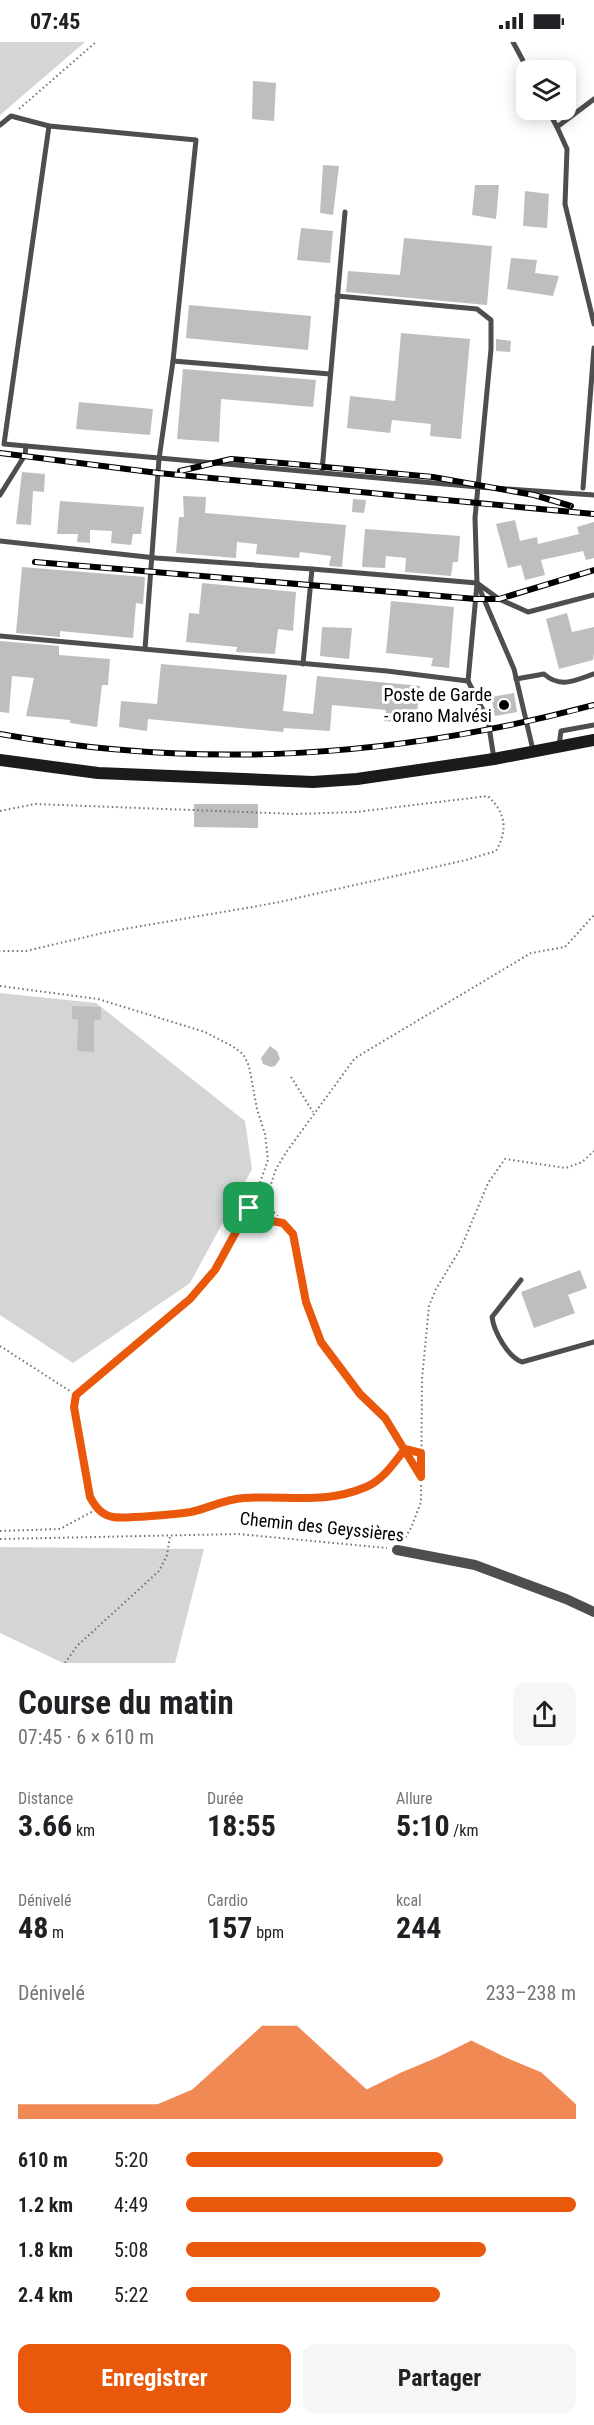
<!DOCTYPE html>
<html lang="fr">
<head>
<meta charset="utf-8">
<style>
  :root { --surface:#fff; --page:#f6f6f6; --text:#202124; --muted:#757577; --accent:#ea580c }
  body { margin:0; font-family:"Roboto Condensed",sans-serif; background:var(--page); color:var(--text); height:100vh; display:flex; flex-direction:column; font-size:22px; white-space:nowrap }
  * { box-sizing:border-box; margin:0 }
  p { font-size:20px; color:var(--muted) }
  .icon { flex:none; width:33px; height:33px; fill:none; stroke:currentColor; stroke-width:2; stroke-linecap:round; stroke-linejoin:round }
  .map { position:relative; height:1621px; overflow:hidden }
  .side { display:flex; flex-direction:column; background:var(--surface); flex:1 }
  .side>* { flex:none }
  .fabs { position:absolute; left:516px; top:18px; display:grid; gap:12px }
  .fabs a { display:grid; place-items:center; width:60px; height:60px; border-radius:12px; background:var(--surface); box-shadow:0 3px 15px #0003; font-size:30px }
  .pin { position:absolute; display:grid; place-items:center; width:51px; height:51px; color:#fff; margin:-26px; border-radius:12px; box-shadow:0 3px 9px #0006 }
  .round { display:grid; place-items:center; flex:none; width:63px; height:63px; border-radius:12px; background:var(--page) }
  .headline { display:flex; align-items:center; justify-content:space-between; height:102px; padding:0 18px }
  h1 { font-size:33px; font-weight:700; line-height:45px }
  .stats { display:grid; grid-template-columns:repeat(3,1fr); gap:9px; height:102px; padding:6px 18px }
  .stats div { display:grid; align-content:center }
  .stats b { font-size:30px; font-weight:700 }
  .stats small { font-size:16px; font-weight:400 }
  .stats p { font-size:16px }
  .chart { height:168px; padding:12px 18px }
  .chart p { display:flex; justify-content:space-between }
  .chart svg { width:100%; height:108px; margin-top:6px; fill:var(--accent); opacity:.7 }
  .primary-button { display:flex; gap:12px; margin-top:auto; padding:12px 18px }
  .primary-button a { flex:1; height:69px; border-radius:12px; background:var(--accent); color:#fff; font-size:24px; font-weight:700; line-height:69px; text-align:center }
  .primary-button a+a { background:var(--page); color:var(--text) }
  ul { padding:0 18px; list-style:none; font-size:20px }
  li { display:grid; grid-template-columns:96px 72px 1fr; align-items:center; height:45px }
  li i { height:15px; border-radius:8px; background:var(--accent) }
  .status { display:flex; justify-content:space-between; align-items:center; height:42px; padding:0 30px; background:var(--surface); direction:ltr }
  .status svg { height:16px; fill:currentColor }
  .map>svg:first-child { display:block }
  .green { fill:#d5d5d5 }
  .building { fill:#bebebe }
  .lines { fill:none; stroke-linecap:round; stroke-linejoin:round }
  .path { stroke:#707070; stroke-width:2; stroke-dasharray:1.5 3; stroke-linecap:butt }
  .lane { stroke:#4e4e4e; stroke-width:5 }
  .street { stroke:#4e4e4e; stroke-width:10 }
  .secondary { stroke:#1b1b1b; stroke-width:12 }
  .rail-casing { stroke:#000; stroke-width:6 }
  .rail { stroke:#fff; stroke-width:4; stroke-dasharray:11; stroke-linecap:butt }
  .route-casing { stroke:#fff; stroke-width:12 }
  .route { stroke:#ea580c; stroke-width:8 }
  .poi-dot { fill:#000; stroke:#fff; stroke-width:2 }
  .labels { text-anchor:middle; stroke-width:6; stroke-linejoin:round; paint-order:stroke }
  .poi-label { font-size:18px; fill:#000; stroke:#fff; text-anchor:end }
  .street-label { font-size:18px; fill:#000; stroke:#fff }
</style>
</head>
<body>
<div class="status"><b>07:45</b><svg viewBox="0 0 49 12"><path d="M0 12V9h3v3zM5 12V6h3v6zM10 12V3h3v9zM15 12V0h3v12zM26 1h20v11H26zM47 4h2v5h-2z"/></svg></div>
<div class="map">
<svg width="594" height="1621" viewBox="0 0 594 1621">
  <rect width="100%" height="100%" fill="#fff"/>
  <g class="green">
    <path d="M0,0H85L0,73Z"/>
    <path d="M0,951L96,961L245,1079L252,1127L190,1241L73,1321L0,1273Z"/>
    <path d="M0,1505L204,1507L175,1621H63L0,1591Z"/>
  </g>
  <g class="building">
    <path d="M253,39L276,41L274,79L252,77Z"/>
    <path d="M323,123L339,124L333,173L320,171Z"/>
    <path d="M475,143H499L496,177L472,173Z"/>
    <path d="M525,149L549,152L547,186L523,184Z"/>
    <path d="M301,186L333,189L330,221L297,218Z"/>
    <path d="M404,196L492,204L487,263L346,250L348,229L400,233Z"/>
    <path d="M511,216L537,218L535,231L559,234L553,254L507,247Z"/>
    <path d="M189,263L311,274L308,308L186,296Z"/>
    <path d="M401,291L470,297L461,397L430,394L431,382L392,378L390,391L347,386L350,354L395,359Z"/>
    <path d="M496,297L511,299L510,310L496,309Z"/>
    <path d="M183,327L316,338L313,365L221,357L219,400L177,397Z"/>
    <path d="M79,360L153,367L150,393L76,387Z"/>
    <path d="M22,430L45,432L44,450L33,449L31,483L16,482Z"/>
    <path d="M183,454L206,455L205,471L346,483L342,525L329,524L331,514L300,510L299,516L256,512L257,502L237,500L236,516L176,511L179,475H184Z"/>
    <path d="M353,457L366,458L364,471L352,470Z"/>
    <path d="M60,459L144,465L141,492H133L131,503L111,501L112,489L90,488V501L77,500L78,492H57Z"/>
    <path d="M515,478L520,499L537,495L538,502L579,492L577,485L594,480V516L586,518L583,509L541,518L545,533L525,538L521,523L508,526L496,482Z"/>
    <path d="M365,487L460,494L458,520H453L451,534L405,530L406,516L386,514L385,526L362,525Z"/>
    <path d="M22,525L145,535L143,562L136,561L133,596L60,589V595L16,591Z"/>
    <path d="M202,541L296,550L293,589L278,587L275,612L236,610L237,605L186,600L189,571L199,572Z"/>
    <path d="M391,559L454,565L449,626L431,624L433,616L386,611Z"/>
    <path d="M567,571L572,590L594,585V612L593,618L559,627L546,577Z"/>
    <path d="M322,585L352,586L349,617L320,614Z"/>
    <path d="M0,599L59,604V613L110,617L108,643H102L97,685L70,681V678L26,674L34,636L12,634L9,671L0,670Z"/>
    <path d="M161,622L287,633L283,669L313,672L317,634L420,644L417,671L397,669L396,680L384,679L386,668L332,663L330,689L284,686L283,690L148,677L147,689L119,685L121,659L157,662Z"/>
    <path d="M514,651L517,670L495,674L491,655Z"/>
    <path d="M194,762H258V786L194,785Z"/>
    <path d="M72,964L101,965V978H94V1010L77,1009L78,977H72Z"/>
    <path d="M270,1004L277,1009L280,1017L275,1024L271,1025L263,1022L261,1016Z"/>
    <path d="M580,1228L587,1246L568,1253L575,1271L534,1286L521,1250Z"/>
  </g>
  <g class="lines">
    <g class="path">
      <path d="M19,67L96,0"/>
      <path d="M0,769L35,762L296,772L356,770L488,754C506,772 508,787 496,809L466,818L275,861L107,890L26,909H0"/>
      <path d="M0,944L98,957L205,990L232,1004L243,1012L249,1024L257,1067L265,1092L268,1118L259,1143L249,1166L215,1228L190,1257L76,1353L74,1365L90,1455C95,1464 101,1473 113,1475C124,1477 178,1472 191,1470C209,1466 225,1457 244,1456C287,1453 323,1463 366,1445C383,1438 394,1421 405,1407L421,1411"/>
      <path d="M291,1035L313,1070"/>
      <path d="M249,1166L260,1177L283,1181"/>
      <path d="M0,1304L76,1353"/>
      <path d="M420,1433L385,1376L360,1352L321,1300L306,1260L293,1192L273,1169L268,1151L276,1127L287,1109L355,1016L531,911L565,905L594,873"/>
      <path d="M0,1489L60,1487L97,1467"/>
      <path d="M0,1497L238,1492L387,1506"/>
      <path d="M403,1499L411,1486L421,1460L422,1337L429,1264L436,1247L461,1206L488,1141L505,1117L566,1126L582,1120L594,1109"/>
      <path d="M65,1621L77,1604L159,1529L167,1513L170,1494"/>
    </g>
    <g class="lane">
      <path d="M513,0L528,28"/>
      <path d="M594,57L557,85L567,107L565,162L594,282"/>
      <path d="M548,68L557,85"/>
      <path d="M0,83L11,74L49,84L196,98L173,319"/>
      <path d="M337,254L477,267L491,278V307L475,476L477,541L514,627L533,708"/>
      <path d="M26,404L4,402L49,84"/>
      <path d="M322,429L345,170"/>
      <path d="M583,446L594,306"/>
      <path d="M0,453L25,413L26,404L478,445L594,453"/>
      <path d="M0,499L156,516L312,527"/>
      <path d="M0,594L387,629L468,639L488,678L494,717"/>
      <path d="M145,607L159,417L173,319L330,332"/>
      <path d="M303,622L312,527L477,541L499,557L528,570L594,553"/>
      <path d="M516,637L544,632C561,647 575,638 594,632"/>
      <path d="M468,639L477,542"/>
      <path d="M559,704L561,689L594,683"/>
      <path d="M521,1238L492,1275C494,1290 508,1315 522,1320L594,1300"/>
    </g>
    <path class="street" d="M397,1508L475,1523L566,1557L594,1570"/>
    <path class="secondary" d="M0,718L98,731L313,740L357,737L494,717L594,698"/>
    <defs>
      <g id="rail">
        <path d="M0,411L158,431L594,472"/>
        <path d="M180,429L231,417L282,421L433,435L534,453L571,464"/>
        <path d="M35,520L476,557H499L594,528"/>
        <path d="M0,692C202,728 396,716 594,663"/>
      </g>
    </defs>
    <use href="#rail" class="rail-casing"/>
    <use href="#rail" class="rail"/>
  </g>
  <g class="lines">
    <defs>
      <path id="route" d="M249,1166L260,1177L283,1181L293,1192L306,1260L321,1300L360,1352L385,1376L421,1435V1411L405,1407C394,1421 383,1438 366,1445C323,1463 288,1453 244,1456C225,1457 209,1466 191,1470C178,1472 124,1477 113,1475C101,1473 95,1464 90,1455L74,1365L76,1353L190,1257L215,1228L249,1166"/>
    </defs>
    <use href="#route" class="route-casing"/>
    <use href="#route" class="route"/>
  </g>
  <circle class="poi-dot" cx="504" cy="663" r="6"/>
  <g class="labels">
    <g class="poi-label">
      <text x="492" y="659">Poste de Garde<tspan x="492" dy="21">- orano Malvési</tspan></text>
    </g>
    <g class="street-label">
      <text transform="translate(322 1485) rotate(6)" y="6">Chemin des Geyssières</text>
    </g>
  </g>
</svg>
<div class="fabs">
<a><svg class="icon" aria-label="layers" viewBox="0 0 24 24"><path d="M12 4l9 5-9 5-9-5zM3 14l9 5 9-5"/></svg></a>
</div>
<div class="pin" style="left:249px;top:1166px;background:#1e9e55"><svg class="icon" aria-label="arrive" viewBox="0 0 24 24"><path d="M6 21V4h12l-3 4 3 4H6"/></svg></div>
</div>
<section class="side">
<div class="headline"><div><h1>Course du matin</h1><p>07:45 · 6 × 610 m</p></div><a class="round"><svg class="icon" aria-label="share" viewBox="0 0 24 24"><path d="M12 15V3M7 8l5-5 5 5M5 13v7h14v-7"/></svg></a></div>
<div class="stats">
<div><p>Distance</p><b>3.66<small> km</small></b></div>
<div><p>Durée</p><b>18:55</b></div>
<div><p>Allure</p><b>5:10<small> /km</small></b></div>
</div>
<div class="stats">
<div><p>Dénivelé</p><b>48<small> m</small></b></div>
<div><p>Cardio</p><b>157<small> bpm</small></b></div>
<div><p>kcal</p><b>244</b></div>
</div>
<div class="chart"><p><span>Dénivelé</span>233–238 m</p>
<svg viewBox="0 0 160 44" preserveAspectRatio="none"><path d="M0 44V38L10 38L20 38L30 38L40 38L50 32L60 19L70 6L80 6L90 19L100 32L110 25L120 19L130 12L140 19L150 25L160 38V44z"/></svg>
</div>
<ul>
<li><b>610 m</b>5:20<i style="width:66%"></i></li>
<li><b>1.2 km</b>4:49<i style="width:100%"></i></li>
<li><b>1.8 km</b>5:08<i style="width:77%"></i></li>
<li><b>2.4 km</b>5:22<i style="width:65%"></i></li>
</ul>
<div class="primary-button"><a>Enregistrer</a><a>Partager</a></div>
</section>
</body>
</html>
